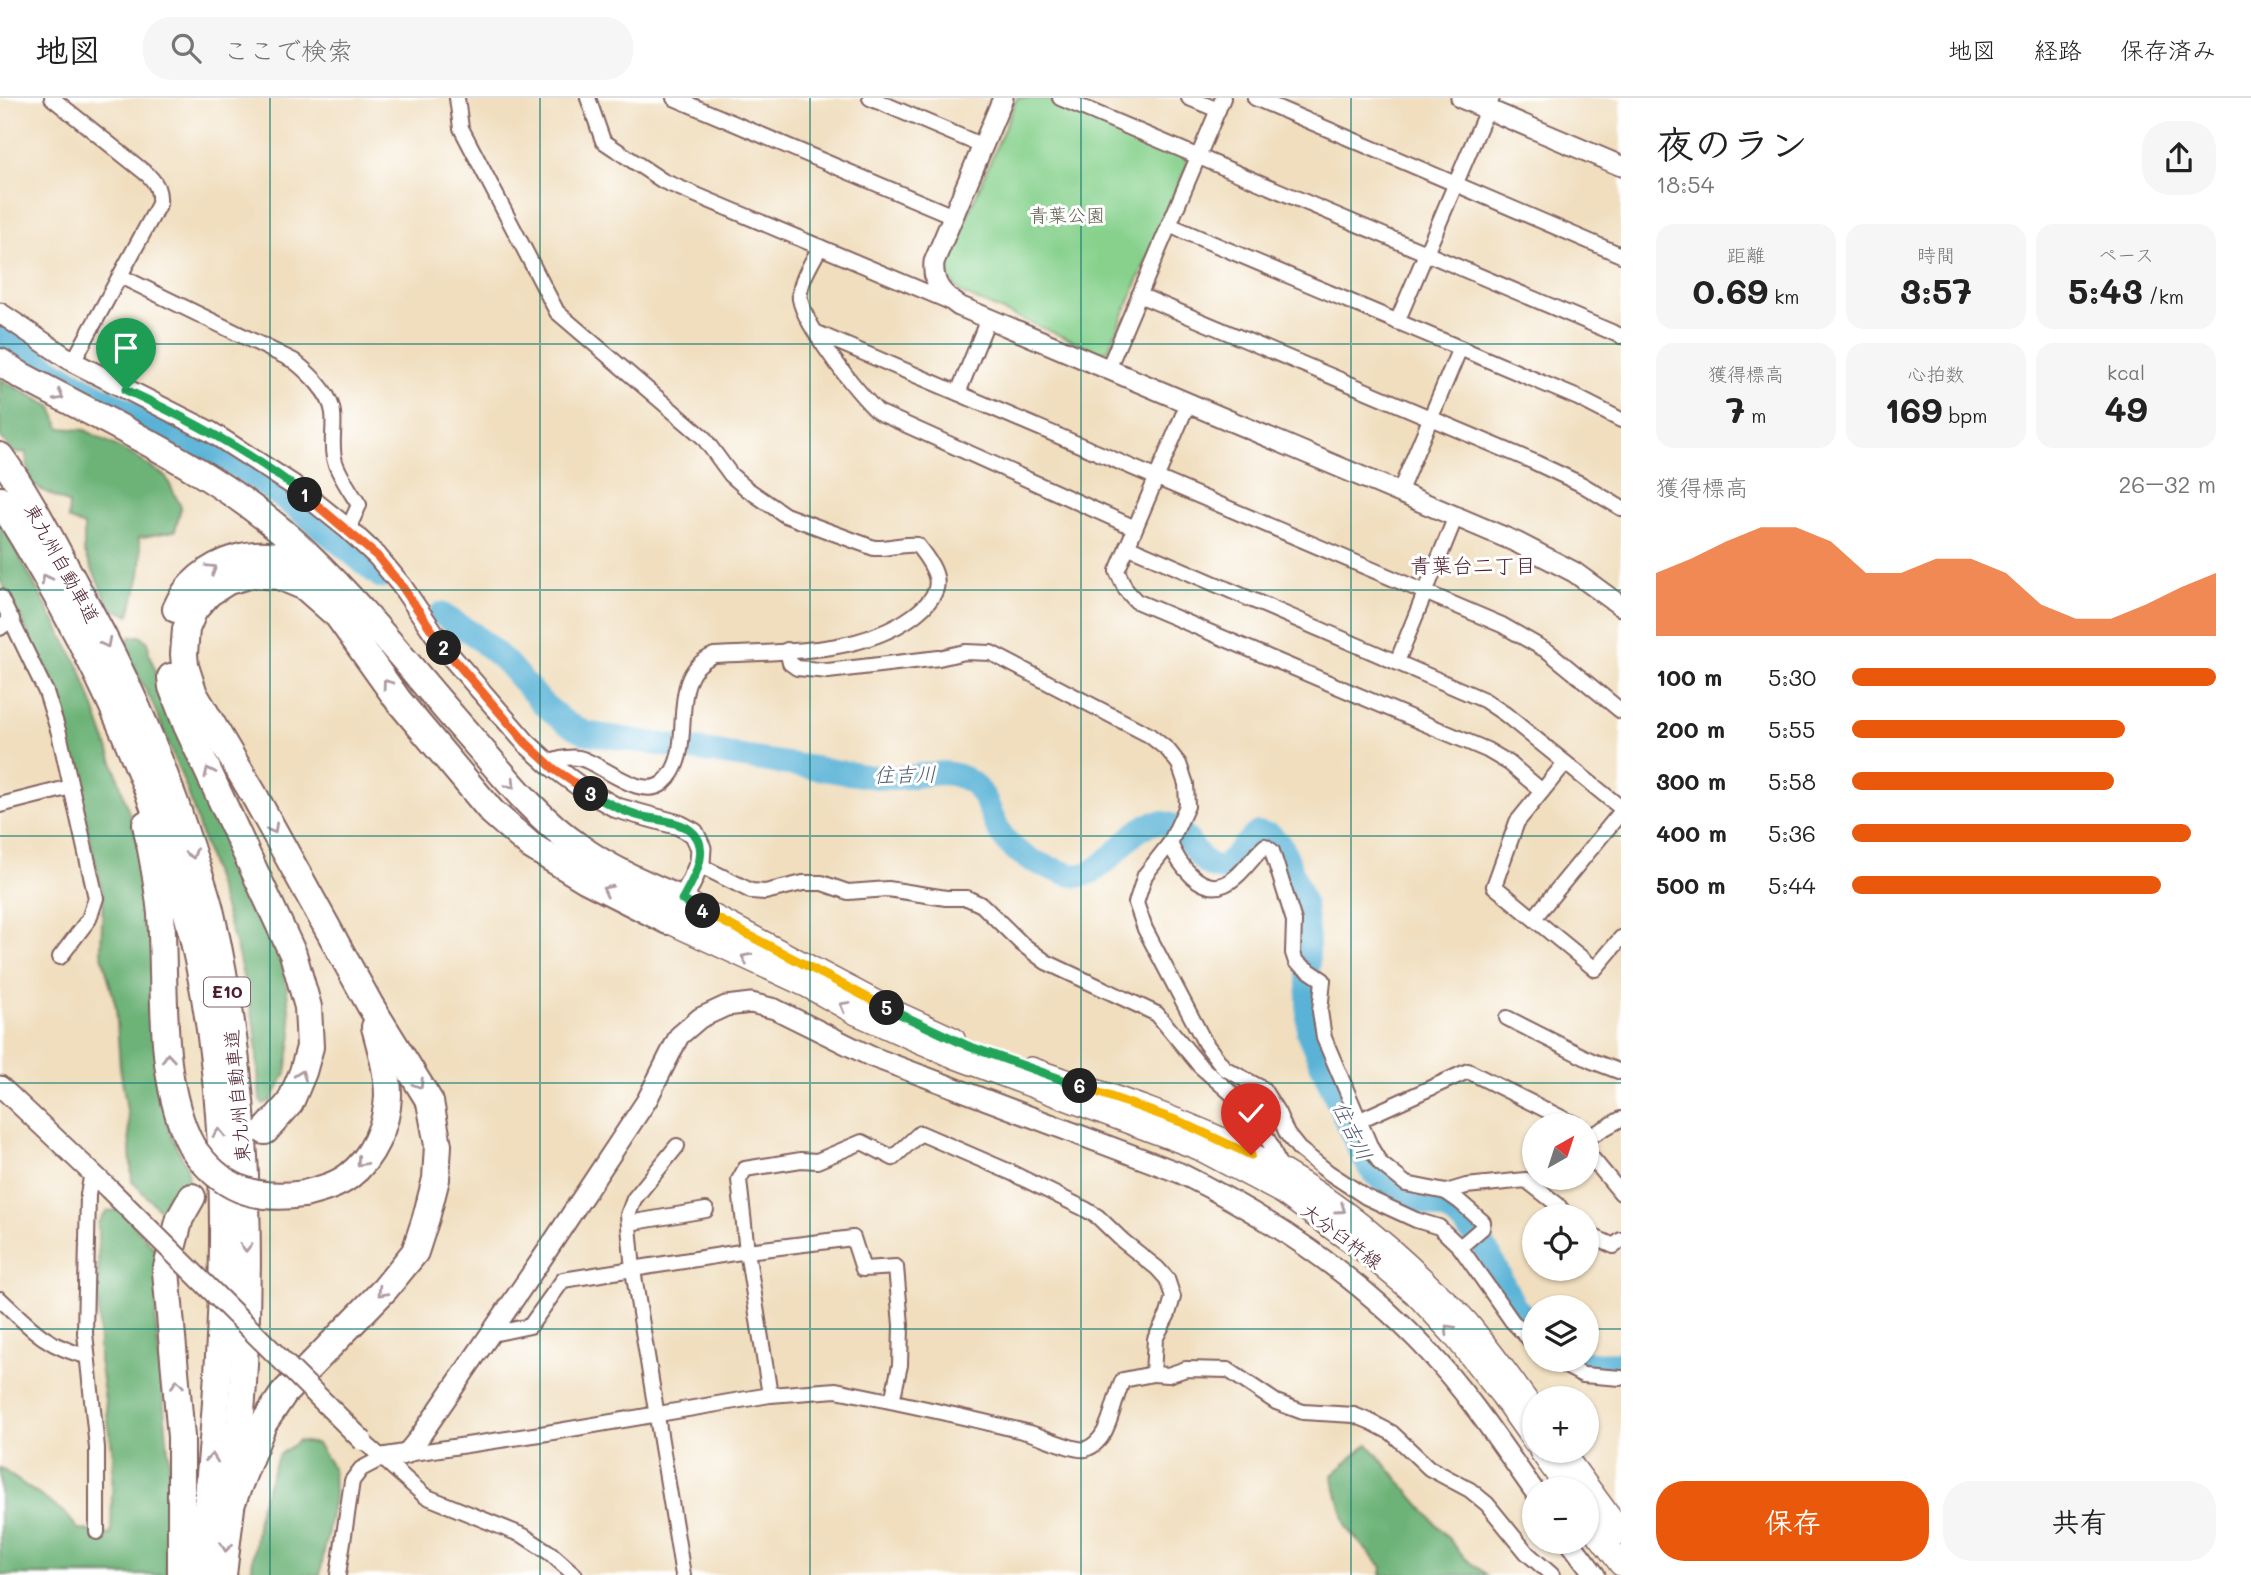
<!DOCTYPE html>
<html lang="ja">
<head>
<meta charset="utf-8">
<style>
  :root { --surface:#fff; --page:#f6f6f6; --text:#222; --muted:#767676; --line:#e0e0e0; --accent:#ea580c }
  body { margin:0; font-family:Mali,"Klee One",sans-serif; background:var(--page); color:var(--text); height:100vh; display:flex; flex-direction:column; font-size:26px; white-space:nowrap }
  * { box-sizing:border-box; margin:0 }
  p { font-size:23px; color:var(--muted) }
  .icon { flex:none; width:38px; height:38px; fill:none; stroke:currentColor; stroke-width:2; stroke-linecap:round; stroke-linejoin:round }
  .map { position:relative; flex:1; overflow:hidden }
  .details { display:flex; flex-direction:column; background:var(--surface); width:630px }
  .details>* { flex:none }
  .needle { width:46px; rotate:39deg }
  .fabs { position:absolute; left:1522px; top:1015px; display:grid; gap:14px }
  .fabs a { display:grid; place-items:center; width:77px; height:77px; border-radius:50%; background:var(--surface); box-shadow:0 2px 5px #0004; font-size:35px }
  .pin { position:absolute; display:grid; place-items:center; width:60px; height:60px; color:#fff; margin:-72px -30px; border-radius:50% 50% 50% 0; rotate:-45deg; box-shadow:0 0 7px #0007 }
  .pin .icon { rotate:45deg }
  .km { position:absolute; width:35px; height:35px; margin:-18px; border-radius:50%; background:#222; color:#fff; font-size:19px; line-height:35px; text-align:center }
  .round { display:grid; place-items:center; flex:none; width:74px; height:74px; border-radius:28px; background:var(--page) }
  .head { display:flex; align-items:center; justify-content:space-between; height:119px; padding:0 35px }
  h1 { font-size:38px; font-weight:700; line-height:52px }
  .figures { display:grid; grid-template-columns:repeat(3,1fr); gap:10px; height:119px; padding:7px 35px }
  .figures div { display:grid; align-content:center; border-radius:18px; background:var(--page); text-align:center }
  .figures b { font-size:35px; font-weight:700 }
  .figures small { font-size:19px; font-weight:400 }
  .figures p { font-size:19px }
  .chart { height:196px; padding:14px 35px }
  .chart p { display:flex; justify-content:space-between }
  .chart svg { width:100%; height:126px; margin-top:7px; fill:var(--accent); opacity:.7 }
  .cta { display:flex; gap:14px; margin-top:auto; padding:14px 35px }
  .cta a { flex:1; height:80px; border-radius:28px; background:var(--accent); color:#fff; font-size:28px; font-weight:700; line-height:80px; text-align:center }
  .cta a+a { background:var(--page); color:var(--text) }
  ul { padding:0 35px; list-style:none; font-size:23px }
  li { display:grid; grid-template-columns:112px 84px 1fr; align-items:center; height:52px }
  li i { height:18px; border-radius:9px; background:var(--accent) }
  header { display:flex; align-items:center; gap:42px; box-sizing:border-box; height:98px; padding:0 35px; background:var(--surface); border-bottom:2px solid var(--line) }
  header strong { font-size:33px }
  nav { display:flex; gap:38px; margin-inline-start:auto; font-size:24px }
  .search { width:490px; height:63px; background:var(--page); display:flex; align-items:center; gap:18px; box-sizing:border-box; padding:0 24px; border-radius:28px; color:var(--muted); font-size:26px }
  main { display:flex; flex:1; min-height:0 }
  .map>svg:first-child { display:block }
  .green { fill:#87d18d; stroke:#68785c; stroke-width:2 }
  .forest { fill:#6db378; stroke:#5c6952; stroke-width:2 }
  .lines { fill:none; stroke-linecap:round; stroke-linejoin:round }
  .river { stroke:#5ab3d7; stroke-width:24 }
  .street-casing { stroke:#84625e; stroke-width:18 }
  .secondary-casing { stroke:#84625e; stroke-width:23 }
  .primary-casing { stroke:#84625e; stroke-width:26 }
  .highway-casing { stroke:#84625e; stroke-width:30 }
  .street { stroke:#fff; stroke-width:14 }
  .secondary { stroke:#fff; stroke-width:19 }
  .primary { stroke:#fff; stroke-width:23 }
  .highway { stroke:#fff; stroke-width:26 }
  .secondary-bridge-casing { stroke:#84625e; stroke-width:23; stroke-linecap:butt }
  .highway-bridge-casing { stroke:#84625e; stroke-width:30; stroke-linecap:butt }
  .secondary-bridge { stroke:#fff; stroke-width:19 }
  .highway-bridge { stroke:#fff; stroke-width:26 }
  .oneway { stroke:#ae9aa0 }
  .split-1-casing { stroke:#fff; stroke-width:14 }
  .split-2-casing { stroke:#fff; stroke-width:14 }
  .split-3-casing { stroke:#fff; stroke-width:14 }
  .split-4-casing { stroke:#fff; stroke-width:14 }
  .split-5-casing { stroke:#fff; stroke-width:14 }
  .split-6-casing { stroke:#fff; stroke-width:14 }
  .split-7-casing { stroke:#fff; stroke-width:14 }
  .split-1 { stroke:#22a559; stroke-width:9 }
  .split-2 { stroke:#f0652b; stroke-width:9 }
  .split-3 { stroke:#f0652b; stroke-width:9 }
  .split-4 { stroke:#22a559; stroke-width:9 }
  .split-5 { stroke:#f5b400; stroke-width:9 }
  .split-6 { stroke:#22a559; stroke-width:9 }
  .split-7 { stroke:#f5b400; stroke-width:9 }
  .grid { fill:none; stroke:#0f766e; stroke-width:2; stroke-opacity:0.55 }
  .labels { text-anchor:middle; stroke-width:6; stroke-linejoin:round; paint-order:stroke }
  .shield { fill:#fff; stroke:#80626b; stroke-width:2 }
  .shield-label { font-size:18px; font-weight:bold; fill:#4a1f2b }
  .park-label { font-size:19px; fill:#5f5d4d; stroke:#fff }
  .street-label { font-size:19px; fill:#4a1f2b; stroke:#fff }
  .neighbourhood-label { font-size:21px; fill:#4a1f2b; stroke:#fff }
  .water-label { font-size:21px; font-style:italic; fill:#505a70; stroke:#fff }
</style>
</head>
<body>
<header>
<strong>地図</strong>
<div class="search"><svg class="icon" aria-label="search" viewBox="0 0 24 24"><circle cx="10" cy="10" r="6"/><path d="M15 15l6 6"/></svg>ここで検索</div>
<nav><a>地図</a><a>経路</a><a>保存済み</a></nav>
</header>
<main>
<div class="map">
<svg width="1621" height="1477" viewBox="0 0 1621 1477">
  <rect width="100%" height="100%" fill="#fff"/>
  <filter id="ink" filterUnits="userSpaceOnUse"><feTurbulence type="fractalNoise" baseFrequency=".0143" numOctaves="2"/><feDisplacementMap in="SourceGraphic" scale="14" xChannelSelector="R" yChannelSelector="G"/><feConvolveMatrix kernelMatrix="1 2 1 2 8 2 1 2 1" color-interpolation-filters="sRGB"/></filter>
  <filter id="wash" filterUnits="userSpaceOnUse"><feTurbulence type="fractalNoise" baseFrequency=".00686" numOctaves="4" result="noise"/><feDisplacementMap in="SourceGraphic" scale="28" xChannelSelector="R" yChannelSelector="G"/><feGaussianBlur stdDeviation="1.57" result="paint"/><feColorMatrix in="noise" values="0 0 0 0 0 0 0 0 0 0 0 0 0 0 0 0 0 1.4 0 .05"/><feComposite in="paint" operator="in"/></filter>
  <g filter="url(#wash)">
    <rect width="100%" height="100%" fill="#f0debe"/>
    <path class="green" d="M1017,0H1046L1185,59L1187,68L1108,252L1099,254L963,196C953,187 945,180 947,166Z"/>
    <g class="forest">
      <path d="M0,281L52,309L60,330L85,332L131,356L166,379L181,409L175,433L138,440C147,465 136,492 129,517L110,510L84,453V428L68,421L69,406L29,385L26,354L13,355L0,338Z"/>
      <path d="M0,422L81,573L114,667L154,794L161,978L168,1031L187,1069L188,1089L167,1120L132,1083L128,1019L120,969L116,909L101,853L103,798L54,584L0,482Z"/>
      <path d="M140,538L148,544L149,556L158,579L268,819L285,876L292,936L286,975L271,1003L263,1006L260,1002L255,930L236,848L188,694L152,604L128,559L126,548L130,539Z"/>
      <path d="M118,1112L127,1119L155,1151L159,1163L156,1227L171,1382L166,1477H0V1370L65,1415L78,1431L111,1437L113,1356L99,1262L98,1125L107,1113Z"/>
      <path d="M298,1343L317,1346L333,1370L334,1399L320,1477H251L259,1412L278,1358Z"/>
      <path d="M1368,1346L1465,1460L1487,1477H1381L1382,1469L1347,1431L1332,1377Z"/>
    </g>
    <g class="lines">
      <g class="river">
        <path d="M0,236C67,288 149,320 223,361C280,393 330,438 381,479"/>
        <path d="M441,516L473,536L505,563L542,605L565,624L586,635L854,676C866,678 879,680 891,680C917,681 944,667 969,683C985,693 989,712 996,727C1010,757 1039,767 1068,776C1103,788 1126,728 1156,725C1191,722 1190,766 1221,771C1236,759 1244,745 1258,735L1272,738L1283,750L1304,806L1308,844V935L1358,1050L1369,1069L1384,1085L1400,1098L1448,1112L1463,1124L1490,1158L1514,1208L1535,1229"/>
        <path d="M1579,1262L1590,1266L1621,1265"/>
      </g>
    </g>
  </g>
  <g filter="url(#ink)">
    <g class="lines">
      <defs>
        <g id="street">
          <path d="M52,0L148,77C157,86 160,93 159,106L73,264"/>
          <path d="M457,0L461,30L557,214L703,339L731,377L747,391L785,417L874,450C890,451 901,445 917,447C941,477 947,493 913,518C858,558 779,553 714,557C661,579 701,653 663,685C641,703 601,665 579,660C568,658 558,661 548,665"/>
          <path d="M588,0L603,43L663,83L948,203"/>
          <path d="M674,0L953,118"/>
          <path d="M870,0L983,48"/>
          <path d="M1060,0L1621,238"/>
          <path d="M1189,0L1218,12"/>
          <path d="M1255,0L1621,157"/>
          <path d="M1169,127L1578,300L1621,322"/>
          <path d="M820,149C813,163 798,185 800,201C805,229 857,294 878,314L1135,430"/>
          <path d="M120,178L294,263C309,275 331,296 333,315C335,332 330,347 335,364C340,379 351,394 359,407L348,431"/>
          <path d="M1139,197L1532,363L1581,386L1621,410"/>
          <path d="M1397,224L1492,0"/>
          <path d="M817,235L1502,527L1549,554L1621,613"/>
          <path d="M1108,271L1223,0"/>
          <path d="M958,295L988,221"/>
          <path d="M1188,305L1117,473L1126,492L1136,503L1487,652L1509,665L1542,693"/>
          <path d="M1399,395L1460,250"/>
          <path d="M1127,448L1484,602L1505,616L1621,710"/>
          <path d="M0,499L46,594L59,635L96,800L89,821L60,859"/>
          <path d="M0,530L12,521"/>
          <path d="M787,552L790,565L797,570L828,573L939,560L965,554L991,555L1149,637L1168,652L1179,666L1186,686L1187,708L1170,745L1145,777L1136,805L1145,831L1205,945L1224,970L1263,991L1278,1015L1287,1036L1299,1051L1328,1074L1366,1099L1416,1122L1439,1129L1460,1149L1512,1223L1535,1247"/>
          <path d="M1397,564L1456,418"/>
          <path d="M1565,665L1517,724L1494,788L1595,871L1621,840"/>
          <path d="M0,707L71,689"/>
          <path d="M1170,745C1178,765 1200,797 1225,786C1241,779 1252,759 1265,748L1272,753L1294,823L1293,855L1296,864L1323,882L1320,913L1324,940L1371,1050L1380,1065L1406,1086L1446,1094L1459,1103L1483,1124L1482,1130L1460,1149"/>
          <path d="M699,767L751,793L765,794L803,785H822L848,794L888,791L946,800H967L982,807L1022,846L1046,864L1157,916L1200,968L1248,1010L1271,1047L1281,1072"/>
          <path d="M1534,820L1621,714"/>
          <path d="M1507,920L1592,963L1621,974"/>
          <path d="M1360,1022L1468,973L1576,1027"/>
          <path d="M1587,1040L1621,1021"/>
          <path d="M677,1048L634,1101L628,1117L633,1172L683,1477"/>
          <path d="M1587,1054L1621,1095"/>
          <path d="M92,1074L88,1097L85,1235L97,1350V1434"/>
          <path d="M1446,1094L1466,1088L1526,1082L1558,1107L1566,1118"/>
          <path d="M629,1125L706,1112"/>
          <path d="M1587,1136L1614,1148L1621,1142"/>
          <path d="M0,1201C30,1229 45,1248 86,1258"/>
          <path d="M492,1236L530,1228L563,1182L747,1153L853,1140L863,1171L896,1169L901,1227L900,1267L892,1303"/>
          <path d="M1554,1262L1583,1277L1621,1280"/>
          <path d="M770,1297L747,1153L739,1082L745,1071L801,1062L817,1063L862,1044L893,1060L920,1035L1010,1074L1085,1111L1098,1119L1123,1143L1157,1170L1167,1181L1173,1199L1168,1216L1155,1241L1153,1276L1168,1277L1186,1271L1228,1272L1276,1304L1303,1314L1354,1317L1371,1324L1392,1335L1429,1370L1470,1392L1487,1406L1527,1455L1552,1477"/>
          <path d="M363,1343L425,1398L524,1438L550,1455L575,1477"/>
          <path d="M406,1356L547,1335L770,1297L836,1292C901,1305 966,1319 1030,1335C1043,1339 1077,1354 1086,1351C1111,1342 1112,1304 1123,1282L1153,1276"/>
          <path d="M338,1477L352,1383L361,1371L382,1360"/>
        </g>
        <g id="secondary">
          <path d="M1003,0L934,164C932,186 942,196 959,208L1516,444L1574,474L1621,508"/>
          <path d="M1461,0L1621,68"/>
          <path d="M0,215L73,264L211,334L293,387L348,431L377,458L401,487L447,554L526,645L548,665L583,691L617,710L679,727L694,735L701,750L700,764L691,785L675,813"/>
          <path d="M0,988L109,1091"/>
          <path d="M382,1360L406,1356L419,1340L543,1159L647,1002L679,938L700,920L726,908L751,905L775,911L870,958L1180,1075C1273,1121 1358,1178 1429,1254C1469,1297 1501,1346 1535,1394"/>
          <path d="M1570,1444L1595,1477"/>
        </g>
        <g id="primary">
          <path d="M682,802L896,915L953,941"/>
          <path d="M668,823L808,888L856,915L903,936L956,959L1199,1050L1282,1094L1366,1154L1415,1195L1455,1238L1502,1297L1535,1344"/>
          <path d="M1031,971C1093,993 1156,1012 1216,1039C1296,1075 1367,1126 1429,1188C1442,1200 1456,1212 1467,1225C1491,1254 1513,1284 1535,1315"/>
          <path d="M1541,1353L1568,1391"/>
          <path d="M1561,1353L1621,1435"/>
          <path d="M1587,1421L1621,1466"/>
        </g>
        <g id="highway">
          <path d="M0,264L20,277C119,330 224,376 306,455C368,514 421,584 478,648C509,684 540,722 579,749C610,772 647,787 682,802"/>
          <path d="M0,358C30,399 53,446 77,490C123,572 161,659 190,749C197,771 206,793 211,816C244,958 252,1120 244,1266C241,1337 231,1407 223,1477"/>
          <path d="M0,402C80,529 148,665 186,811C243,1026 223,1258 200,1477"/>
          <path d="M176,511C196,462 268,438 311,474"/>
          <path d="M171,579L172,589L187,628L293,856L308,909L310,949L303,974L290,1005L265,1033"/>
          <path d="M146,726C152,755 158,786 161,816C166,889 157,984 192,1049"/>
          <path d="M304,1096C319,1092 336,1088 349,1078C372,1061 387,1027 388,998C388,975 381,951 375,929"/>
          <path d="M231,1407L263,1326L284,1295L385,1191L415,1154L426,1120L436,1081L438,1047L430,1004L370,907L254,697L194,596L185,568L184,556L186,531L194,512L209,495L220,488L228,483L252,476L279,478L305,489L338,518L398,602L492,714L531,748L585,781L668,823"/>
          <path d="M181,1477V1339L166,1173L180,1120L192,1099"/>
        </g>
      </defs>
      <use href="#street" class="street-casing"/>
      <use href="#secondary" class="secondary-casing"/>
      <use href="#primary" class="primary-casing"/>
      <use href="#highway" class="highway-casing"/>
      <use href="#street" class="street"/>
      <use href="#secondary" class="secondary"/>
      <use href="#primary" class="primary"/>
      <use href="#highway" class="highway"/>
      <defs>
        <path id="secondary-bridge" d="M109,1091L363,1343"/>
        <path id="highway-bridge" d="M192,1049C221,1091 254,1103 304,1096"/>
      </defs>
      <use href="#secondary-bridge" class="secondary-bridge-casing"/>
      <use href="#highway-bridge" class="highway-bridge-casing"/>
      <use href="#secondary-bridge" class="secondary-bridge"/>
      <use href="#highway-bridge" class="highway-bridge"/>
    </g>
    <defs><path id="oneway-chevron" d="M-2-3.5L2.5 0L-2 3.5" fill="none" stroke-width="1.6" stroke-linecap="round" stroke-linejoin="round" transform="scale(1.75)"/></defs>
    <g class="oneway">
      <use href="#oneway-chevron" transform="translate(59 298) rotate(28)"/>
      <use href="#oneway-chevron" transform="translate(212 471) rotate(-32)"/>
      <use href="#oneway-chevron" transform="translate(46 481) rotate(-118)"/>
      <use href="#oneway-chevron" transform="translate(106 545) rotate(63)"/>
      <use href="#oneway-chevron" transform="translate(387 586) rotate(-126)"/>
      <use href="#oneway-chevron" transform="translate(209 674) rotate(-115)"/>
      <use href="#oneway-chevron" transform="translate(511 686) rotate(47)"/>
      <use href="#oneway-chevron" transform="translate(273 731) rotate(61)"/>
      <use href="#oneway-chevron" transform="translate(192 756) rotate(72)"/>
      <use href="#oneway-chevron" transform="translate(607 792) rotate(-153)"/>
      <use href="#oneway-chevron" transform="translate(746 860) rotate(-154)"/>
      <use href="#oneway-chevron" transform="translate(844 908) rotate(-151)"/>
      <use href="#oneway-chevron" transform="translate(168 960) rotate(-95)"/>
      <use href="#oneway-chevron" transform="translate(301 977) rotate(-70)"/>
      <use href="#oneway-chevron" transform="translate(419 986) rotate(58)"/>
      <use href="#oneway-chevron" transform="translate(219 1035) rotate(-92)"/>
      <use href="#oneway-chevron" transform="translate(361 1064) rotate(131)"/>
      <use href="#oneway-chevron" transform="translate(1341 1111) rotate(35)"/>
      <use href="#oneway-chevron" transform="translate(246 1149) rotate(90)"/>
      <use href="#oneway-chevron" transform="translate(382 1194) rotate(133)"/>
      <use href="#oneway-chevron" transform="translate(1449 1231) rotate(-133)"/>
      <use href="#oneway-chevron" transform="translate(177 1286) rotate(-95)"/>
      <use href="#oneway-chevron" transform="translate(212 1360) rotate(-84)"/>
      <use href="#oneway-chevron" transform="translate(226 1449) rotate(97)"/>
    </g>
  </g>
  <g class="lines" filter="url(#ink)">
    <defs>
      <path id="split-1" d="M126,292C189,321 251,354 305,397"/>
      <path id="split-2" d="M305,397L377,458L401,487L444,550"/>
      <path id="split-3" d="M444,550L526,645L554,671L591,696"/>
      <path id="split-4" d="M591,696C607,705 622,713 640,718C655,722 673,722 687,730C715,747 693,782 682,802L703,813"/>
      <path id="split-5" d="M703,813L887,910"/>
      <path id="split-6" d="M887,910L968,948L1080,988"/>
      <path id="split-7" d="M1080,988L1181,1024L1251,1057"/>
    </defs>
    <use href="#split-1" class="split-1-casing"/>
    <use href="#split-2" class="split-2-casing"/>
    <use href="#split-3" class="split-3-casing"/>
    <use href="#split-4" class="split-4-casing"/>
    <use href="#split-5" class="split-5-casing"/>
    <use href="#split-6" class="split-6-casing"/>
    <use href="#split-7" class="split-7-casing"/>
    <use href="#split-1" class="split-1"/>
    <use href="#split-2" class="split-2"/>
    <use href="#split-3" class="split-3"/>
    <use href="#split-4" class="split-4"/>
    <use href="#split-5" class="split-5"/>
    <use href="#split-6" class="split-6"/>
    <use href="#split-7" class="split-7"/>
  </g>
  <path class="grid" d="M270,0V1477M540,0V1477M810,0V1477M1081,0V1477M1351,0V1477M0,246H1621M0,492H1621M0,738H1621M0,985H1621M0,1231H1535M1587,1231H1621"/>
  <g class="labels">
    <rect class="shield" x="204" y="879.5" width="46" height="29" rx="5"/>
    <g class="shield-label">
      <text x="227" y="900">E10</text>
    </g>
    <g class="park-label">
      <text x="1067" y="124">青葉公園</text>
    </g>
    <g class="street-label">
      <text transform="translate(62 465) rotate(61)" y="7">東九州自動車道</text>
      <text transform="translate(237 998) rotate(-95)" y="7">東九州自動車道</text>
      <text transform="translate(1342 1138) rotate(37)" y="7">大分臼杵線</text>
    </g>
    <g class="neighbourhood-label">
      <text x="1473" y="475">青葉台二丁目</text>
    </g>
    <g class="water-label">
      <text transform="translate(905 677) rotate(-1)" y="7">住吉川</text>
      <text transform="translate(1352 1033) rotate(64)" y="7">住吉川</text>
    </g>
  </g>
</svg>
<div class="fabs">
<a><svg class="needle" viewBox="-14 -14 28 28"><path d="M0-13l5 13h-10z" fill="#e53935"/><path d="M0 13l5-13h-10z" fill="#767676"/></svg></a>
<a><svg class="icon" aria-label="locate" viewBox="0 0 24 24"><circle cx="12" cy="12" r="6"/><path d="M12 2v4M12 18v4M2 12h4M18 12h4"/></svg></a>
<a><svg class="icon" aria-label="layers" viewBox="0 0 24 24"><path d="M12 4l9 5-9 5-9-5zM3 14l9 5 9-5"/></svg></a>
<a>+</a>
<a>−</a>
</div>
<div class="pin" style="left:126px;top:292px;background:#1e9e55"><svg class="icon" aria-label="arrive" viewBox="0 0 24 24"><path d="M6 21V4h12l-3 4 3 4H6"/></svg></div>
<div class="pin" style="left:1251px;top:1057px;background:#d93025"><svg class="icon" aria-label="check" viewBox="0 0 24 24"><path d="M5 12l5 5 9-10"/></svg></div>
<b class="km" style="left:305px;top:397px">1</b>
<b class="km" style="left:444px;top:550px">2</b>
<b class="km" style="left:591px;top:696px">3</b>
<b class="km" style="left:703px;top:813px">4</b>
<b class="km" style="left:887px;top:910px">5</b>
<b class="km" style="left:1080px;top:988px">6</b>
</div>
<section class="details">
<div class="head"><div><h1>夜のラン</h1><p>18:54</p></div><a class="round"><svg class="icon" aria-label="share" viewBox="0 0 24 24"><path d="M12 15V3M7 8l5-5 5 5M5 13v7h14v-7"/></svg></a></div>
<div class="figures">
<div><p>距離</p><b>0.69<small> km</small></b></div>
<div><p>時間</p><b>3:57</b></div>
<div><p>ペース</p><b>5:43<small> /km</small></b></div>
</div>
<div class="figures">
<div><p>獲得標高</p><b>7<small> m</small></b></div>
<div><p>心拍数</p><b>169<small> bpm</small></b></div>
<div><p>kcal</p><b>49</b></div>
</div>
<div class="chart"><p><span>獲得標高</span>26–32 m</p>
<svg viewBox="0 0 160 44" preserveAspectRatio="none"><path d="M0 44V22L10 17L20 11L30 6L40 6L50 11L60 22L70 22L80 17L90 17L100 22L110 33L120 38L130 38L140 33L150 27L160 22V44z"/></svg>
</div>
<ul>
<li><b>100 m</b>5:30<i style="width:100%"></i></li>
<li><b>200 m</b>5:55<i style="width:75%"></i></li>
<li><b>300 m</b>5:58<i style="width:72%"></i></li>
<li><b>400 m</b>5:36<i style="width:93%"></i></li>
<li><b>500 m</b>5:44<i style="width:85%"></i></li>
</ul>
<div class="cta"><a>保存</a><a>共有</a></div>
</section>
</main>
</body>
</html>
